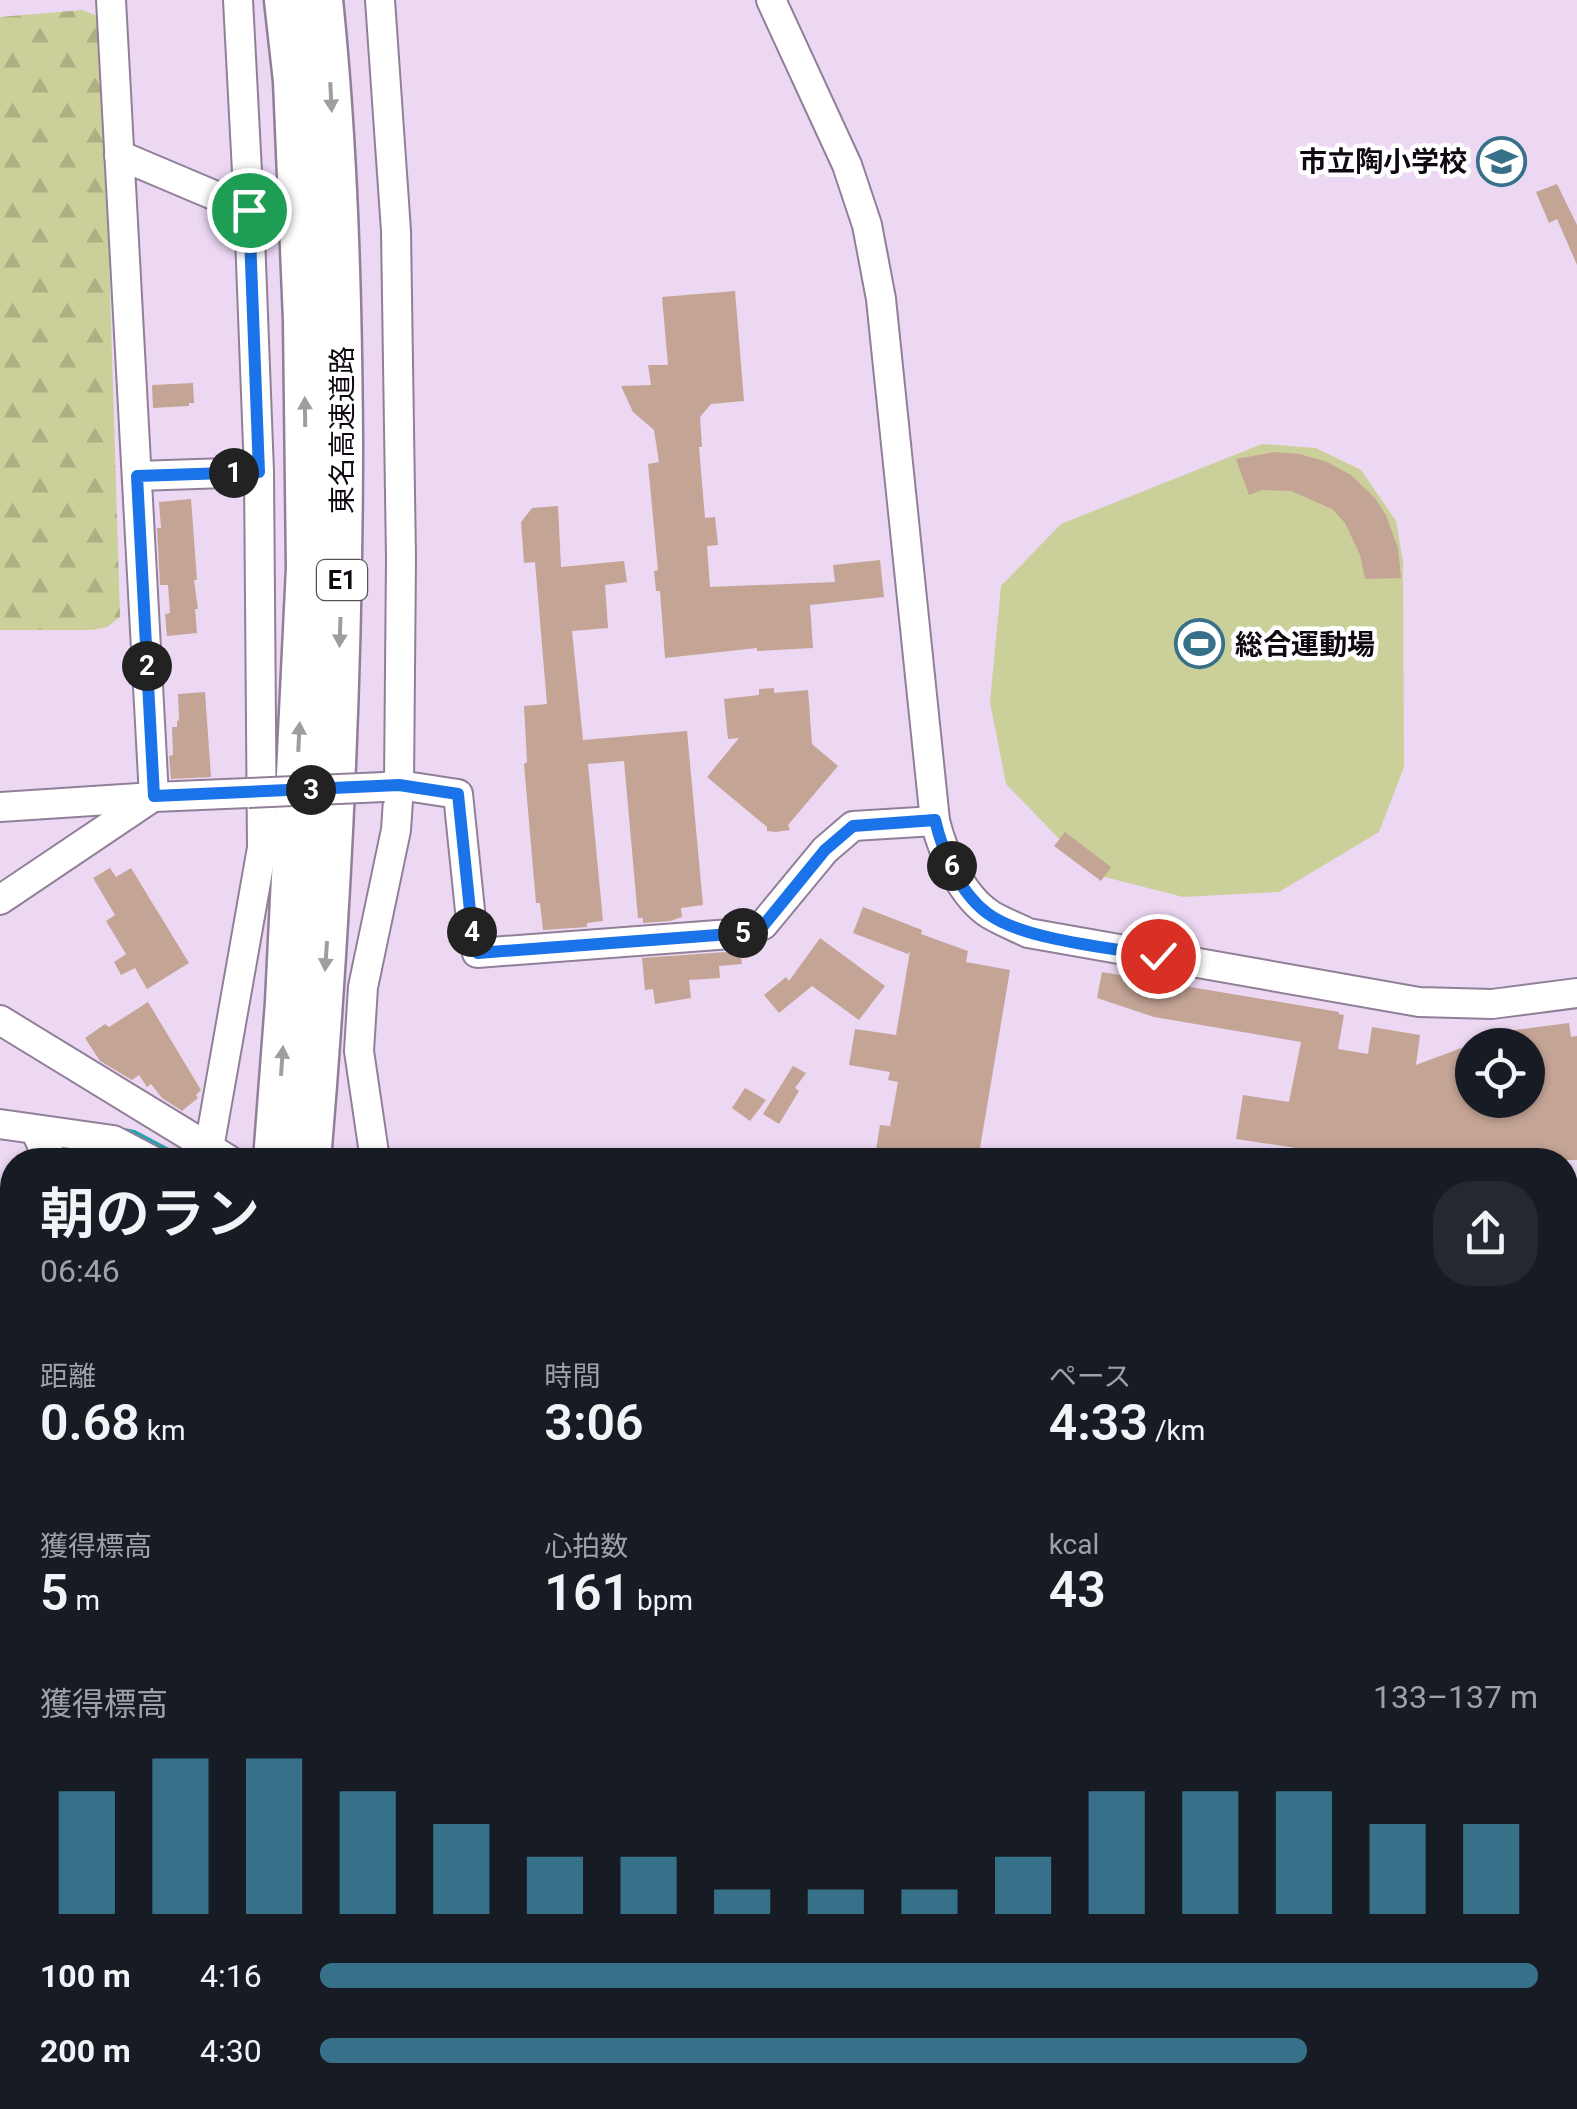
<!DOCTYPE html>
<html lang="ja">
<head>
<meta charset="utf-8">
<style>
  :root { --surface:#171b24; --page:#242831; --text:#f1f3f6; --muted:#9ea1a6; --accent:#367089 }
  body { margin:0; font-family:Roboto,"Noto Sans JP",sans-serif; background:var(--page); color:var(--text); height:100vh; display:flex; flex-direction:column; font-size:38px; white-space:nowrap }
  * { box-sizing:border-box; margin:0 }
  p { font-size:32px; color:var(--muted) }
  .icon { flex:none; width:55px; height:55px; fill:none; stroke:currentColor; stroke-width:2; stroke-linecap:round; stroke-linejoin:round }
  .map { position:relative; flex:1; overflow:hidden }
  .side { position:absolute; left:0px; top:1148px; width:1578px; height:962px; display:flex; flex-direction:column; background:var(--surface); border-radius:40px 40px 0 0; box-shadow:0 2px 8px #0004 }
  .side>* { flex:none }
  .controls { position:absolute; left:1455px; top:1028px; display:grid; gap:20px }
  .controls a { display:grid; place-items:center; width:90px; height:90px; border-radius:50%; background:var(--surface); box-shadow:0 2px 8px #0004; font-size:50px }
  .pin { position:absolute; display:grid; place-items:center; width:85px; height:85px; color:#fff; margin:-42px; border:5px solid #fff; border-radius:50%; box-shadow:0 2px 10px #0007 }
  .km { position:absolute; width:50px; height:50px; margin:-25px; border-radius:50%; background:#222; color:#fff; font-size:28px; line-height:50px; text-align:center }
  .round { display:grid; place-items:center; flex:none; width:105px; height:105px; border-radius:40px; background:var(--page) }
  .summary { display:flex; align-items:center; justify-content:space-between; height:170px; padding:0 40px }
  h1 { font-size:55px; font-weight:600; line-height:75px }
  .figures { display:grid; grid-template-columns:repeat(3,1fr); gap:15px; height:170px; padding:10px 40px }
  .figures div { display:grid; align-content:center }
  .figures b { font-size:50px; font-weight:600 }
  .figures small { font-size:28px; font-weight:400 }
  .figures p { font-size:28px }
  .chart { height:280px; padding:20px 40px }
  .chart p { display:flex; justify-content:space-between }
  .chart svg { width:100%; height:180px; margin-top:10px; stroke:var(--accent); stroke-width:6 }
  ul { padding:0 40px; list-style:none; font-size:32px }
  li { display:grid; grid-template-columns:160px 120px 1fr; align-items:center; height:75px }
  li i { height:25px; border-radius:12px; background:var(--accent) }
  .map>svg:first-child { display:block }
  .green { fill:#cbcf99 }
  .forest { fill:url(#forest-firs) }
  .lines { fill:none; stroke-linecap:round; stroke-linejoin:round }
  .stream { stroke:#28a1ae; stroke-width:6 }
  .building { fill:#c4a495 }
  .minor-casing { stroke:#917f98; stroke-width:32 }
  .highway-casing { stroke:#917f98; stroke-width:45 }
  .minor { stroke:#fff; stroke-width:28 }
  .highway { stroke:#fff; stroke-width:40 }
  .minor-bridge-casing { stroke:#917f98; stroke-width:32; stroke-linecap:butt }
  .minor-bridge { stroke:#fff; stroke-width:28 }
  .oneway { fill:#9f9da0 }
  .route-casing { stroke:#fff; stroke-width:20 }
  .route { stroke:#1a73e8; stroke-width:12 }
  .labels { text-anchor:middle; stroke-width:9; stroke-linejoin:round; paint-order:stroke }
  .shield { fill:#fff; stroke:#585359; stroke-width:2.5 }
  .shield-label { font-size:25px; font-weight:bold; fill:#100912 }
  .poi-label { font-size:28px; font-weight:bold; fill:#100912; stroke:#fff; text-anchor:end }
  .street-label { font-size:28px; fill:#100912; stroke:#fff }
</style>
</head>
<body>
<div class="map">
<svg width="1577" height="2109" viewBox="0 0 1577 2109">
  <defs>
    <pattern id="forest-firs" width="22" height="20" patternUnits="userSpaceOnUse" patternTransform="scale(2.5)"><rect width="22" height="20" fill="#cbcf99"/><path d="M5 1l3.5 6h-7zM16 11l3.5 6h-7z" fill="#adb083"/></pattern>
  </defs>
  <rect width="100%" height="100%" fill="#edd8f4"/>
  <path class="green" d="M1262,444L1316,448L1361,470L1396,521L1403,561L1404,767L1379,832L1279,892L1183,897L1093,874L1006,784L990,702L1001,586L1061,524Z"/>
  <path class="forest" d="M82,10L95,15L102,28L120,617L107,627L91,630H0V17Z"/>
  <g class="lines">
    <g class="stream">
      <path d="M119,1130L134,1133L185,1160"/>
      <path d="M1565,1802L1577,1797"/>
    </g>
  </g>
  <g class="building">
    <path d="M1557,184L1577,225V265L1557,219L1549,223L1536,192Z"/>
    <path d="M735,291L744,401L711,404L700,417L702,447H699L705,518L715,517L718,545L707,546L710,587L835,582L833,565L880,560L884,597L810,605L813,648L757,651V648L665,658L660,591H656L654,571L658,570L648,464L659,462L654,430L633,412L621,386L651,385L648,365H668L662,297Z"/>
    <path d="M193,383L194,403H189V406L153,408L152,385Z"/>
    <path d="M1275,452L1299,454L1325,461L1351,475L1375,498L1386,515L1398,548L1401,578L1365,579L1360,555L1345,523L1332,509L1291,491L1262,490L1249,495L1236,459Z"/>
    <path d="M191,499L197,580H194L198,609H195L197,633L167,636L165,614L170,613L168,585H160L157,528H161L159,502Z"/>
    <path d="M558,506L561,567L624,561L627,582L605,585L608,628L572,631L583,740L687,731L703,905L681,908L682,917L670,921L643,923V918H638L624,761L588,764L603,921L587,923V927L543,930L540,903H536L524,764L527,762L524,706L547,704L535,562L524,563L521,522L532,508Z"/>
    <path d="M774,688V693L808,690L812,744L838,766L788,825L790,830L776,832L767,831V827L707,777L739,738L728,739L724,699L759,695V689Z"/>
    <path d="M205,692L211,777L171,779L169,756L173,755L172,727H177V721L179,720L178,694Z"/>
    <path d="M1065,832L1111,867L1101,881L1054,846Z"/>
    <path d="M110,868L116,877L131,868L189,963L147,989L135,968L121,975L114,962L126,954L106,921L115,915L93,878Z"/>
    <path d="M863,907L922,930L921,934L968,951L966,962L1010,970L978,1160H905L906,1155L876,1150L880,1125L890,1126L898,1082L888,1080L890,1072L849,1065L855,1029L896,1035L910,951L908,954L853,933Z"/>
    <path d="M820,938L885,986L859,1020L812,986L779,1013L764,995L786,977L789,981Z"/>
    <path d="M740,951L742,964L719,966L720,978L689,980L691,998L655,1004L653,989L645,990L642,958Z"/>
    <path d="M1102,972L1339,1012V1014L1344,1015L1338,1049L1368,1054L1372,1027L1420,1035L1416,1065L1472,1044V1100H1528V1045H1477L1476,1035L1569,1023L1571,1037L1577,1036V1160H1365L1338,1156V1160H1315L1316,1151L1236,1139L1243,1095L1289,1102L1301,1042L1154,1017L1097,998Z"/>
    <path d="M148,1002L201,1090L196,1095L198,1098L182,1111L162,1098L151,1084L147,1087L139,1075L132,1080L100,1061L85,1038L105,1024L109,1027Z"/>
    <path d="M793,1066L806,1073L795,1088L799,1091L779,1124L763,1114Z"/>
    <path d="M745,1088L766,1100L750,1121L732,1108Z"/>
  </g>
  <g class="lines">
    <defs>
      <g id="minor">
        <path d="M111,0L154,797"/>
        <path d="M771,0L847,165L867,225L881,299L935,821C943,853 962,897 991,915C1003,922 1016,927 1028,933L1419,1002L1492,1004L1577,993"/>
        <path d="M119,155L249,210"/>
        <path d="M137,476L259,472"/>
        <path d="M384,787L399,785L458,794L472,930L477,953L744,933L763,925L825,850L853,826L935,821"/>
        <path d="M0,807L154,797L248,793"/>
        <path d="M0,900L153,797"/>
        <path d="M0,1020L229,1160"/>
        <path d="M0,1124L113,1140L151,1160"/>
        <path d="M35,1130L41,1143L54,1160"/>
        <path d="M209,1148L262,848L259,472L249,210L238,0"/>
        <path d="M375,1160L359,1051L363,987L396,830L399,785L401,558L396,231L380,0"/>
        <path d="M0,1278L12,1294"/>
        <path d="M1565,1296L1574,1280L1577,1279"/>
        <path d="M0,1467H12"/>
        <path d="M1565,1770L1577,1767"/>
        <path d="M0,1975L12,1977"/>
        <path d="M1565,1986L1577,1992"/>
        <path d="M1565,2087L1577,2094"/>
        <path d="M852,2098L855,2109"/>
        <path d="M1147,2098L1155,2109"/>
        <path d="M129,2109L130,2098"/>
        <path d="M309,2109L310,2098"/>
        <path d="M628,2109L652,2098"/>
      </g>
      <g id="highway">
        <path d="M274,1160L286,1002L307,568L304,320L294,81L285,0"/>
        <path d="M310,1160C330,920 342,681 342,440C341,293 337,146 322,0"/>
        <path d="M203,2109L204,2098"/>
        <path d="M243,2109V2098"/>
      </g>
    </defs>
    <use href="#minor" class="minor-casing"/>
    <use href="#highway" class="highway-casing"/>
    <use href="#minor" class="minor"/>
    <use href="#highway" class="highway"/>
    <defs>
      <path id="minor-bridge" d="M248,793L384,787"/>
    </defs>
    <use href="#minor-bridge" class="minor-bridge-casing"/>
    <use href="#minor-bridge" class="minor-bridge"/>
  </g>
  <defs><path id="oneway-solid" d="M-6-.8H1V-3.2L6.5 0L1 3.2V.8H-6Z" transform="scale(2.5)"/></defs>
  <g class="oneway">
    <use href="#oneway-solid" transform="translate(331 97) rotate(87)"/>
    <use href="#oneway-solid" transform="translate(305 412) rotate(-91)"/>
    <use href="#oneway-solid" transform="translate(340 632) rotate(92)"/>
    <use href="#oneway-solid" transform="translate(299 737) rotate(-87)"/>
    <use href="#oneway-solid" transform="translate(326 956) rotate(94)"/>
    <use href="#oneway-solid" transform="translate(282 1061) rotate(-86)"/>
  </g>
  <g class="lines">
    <defs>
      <path id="route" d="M249,210L259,472L137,476L154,796L399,785L458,794L472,930L478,953L744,933L763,926L825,850L853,826L935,820C943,853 959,892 987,913C1022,940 1113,948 1158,956"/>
    </defs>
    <use href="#route" class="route-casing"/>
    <use href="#route" class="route"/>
  </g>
  <defs>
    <symbol id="school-ring" viewBox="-11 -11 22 22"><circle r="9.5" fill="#fff" stroke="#367089" stroke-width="1.5"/><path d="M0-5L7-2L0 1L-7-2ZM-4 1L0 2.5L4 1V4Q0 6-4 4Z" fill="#367089"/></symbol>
    <symbol id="stadium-ring" viewBox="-11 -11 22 22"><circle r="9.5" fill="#fff" stroke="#367089" stroke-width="1.5"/><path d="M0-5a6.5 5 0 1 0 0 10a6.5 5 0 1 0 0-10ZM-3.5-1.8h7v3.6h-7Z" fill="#367089"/></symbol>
  </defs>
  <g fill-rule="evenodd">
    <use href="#school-ring" x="1474" y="134" width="55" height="55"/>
    <use href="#stadium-ring" x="1172" y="616" width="55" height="55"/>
  </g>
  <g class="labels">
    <rect class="shield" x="317" y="560" width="50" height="40" rx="8"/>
    <g class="shield-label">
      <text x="342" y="589">E1</text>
    </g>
    <g class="poi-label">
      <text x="1467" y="171">市立陶小学校</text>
      <text x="1235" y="654" text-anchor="start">総合運動場</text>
    </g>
    <g class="street-label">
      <text transform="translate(342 430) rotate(-90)" y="10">東名高速道路</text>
    </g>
  </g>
</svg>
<div class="controls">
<a><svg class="icon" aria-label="locate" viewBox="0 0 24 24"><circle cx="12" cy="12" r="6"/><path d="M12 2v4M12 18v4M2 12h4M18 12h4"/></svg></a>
</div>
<div class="pin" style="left:249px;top:210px;background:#1e9e55"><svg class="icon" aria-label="arrive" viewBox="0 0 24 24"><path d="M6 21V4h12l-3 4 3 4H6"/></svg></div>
<div class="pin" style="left:1158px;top:956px;background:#d93025"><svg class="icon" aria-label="check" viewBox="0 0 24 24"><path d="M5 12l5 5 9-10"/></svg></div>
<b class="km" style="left:234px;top:473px">1</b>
<b class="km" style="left:147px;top:666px">2</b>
<b class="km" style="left:311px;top:790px">3</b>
<b class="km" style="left:472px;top:932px">4</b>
<b class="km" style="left:743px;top:933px">5</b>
<b class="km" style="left:952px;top:866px">6</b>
<section class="side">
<div class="summary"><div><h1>朝のラン</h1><p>06:46</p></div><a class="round"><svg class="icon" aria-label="share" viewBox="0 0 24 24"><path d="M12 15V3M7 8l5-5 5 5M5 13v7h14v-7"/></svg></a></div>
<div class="figures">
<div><p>距離</p><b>0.68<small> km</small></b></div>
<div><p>時間</p><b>3:06</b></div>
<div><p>ペース</p><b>4:33<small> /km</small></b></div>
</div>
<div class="figures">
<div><p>獲得標高</p><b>5<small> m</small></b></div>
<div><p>心拍数</p><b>161<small> bpm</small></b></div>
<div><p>kcal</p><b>43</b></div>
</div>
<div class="chart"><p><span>獲得標高</span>133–137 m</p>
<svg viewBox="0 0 160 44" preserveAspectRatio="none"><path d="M5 44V14M15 44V6M25 44V6M35 44V14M45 44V22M55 44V30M65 44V30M75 44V38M85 44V38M95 44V38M105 44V30M115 44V14M125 44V14M135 44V14M145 44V22M155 44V22"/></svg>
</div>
<ul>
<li><b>100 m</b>4:16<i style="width:100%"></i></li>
<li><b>200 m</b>4:30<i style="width:81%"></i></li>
</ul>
</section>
</div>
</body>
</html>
